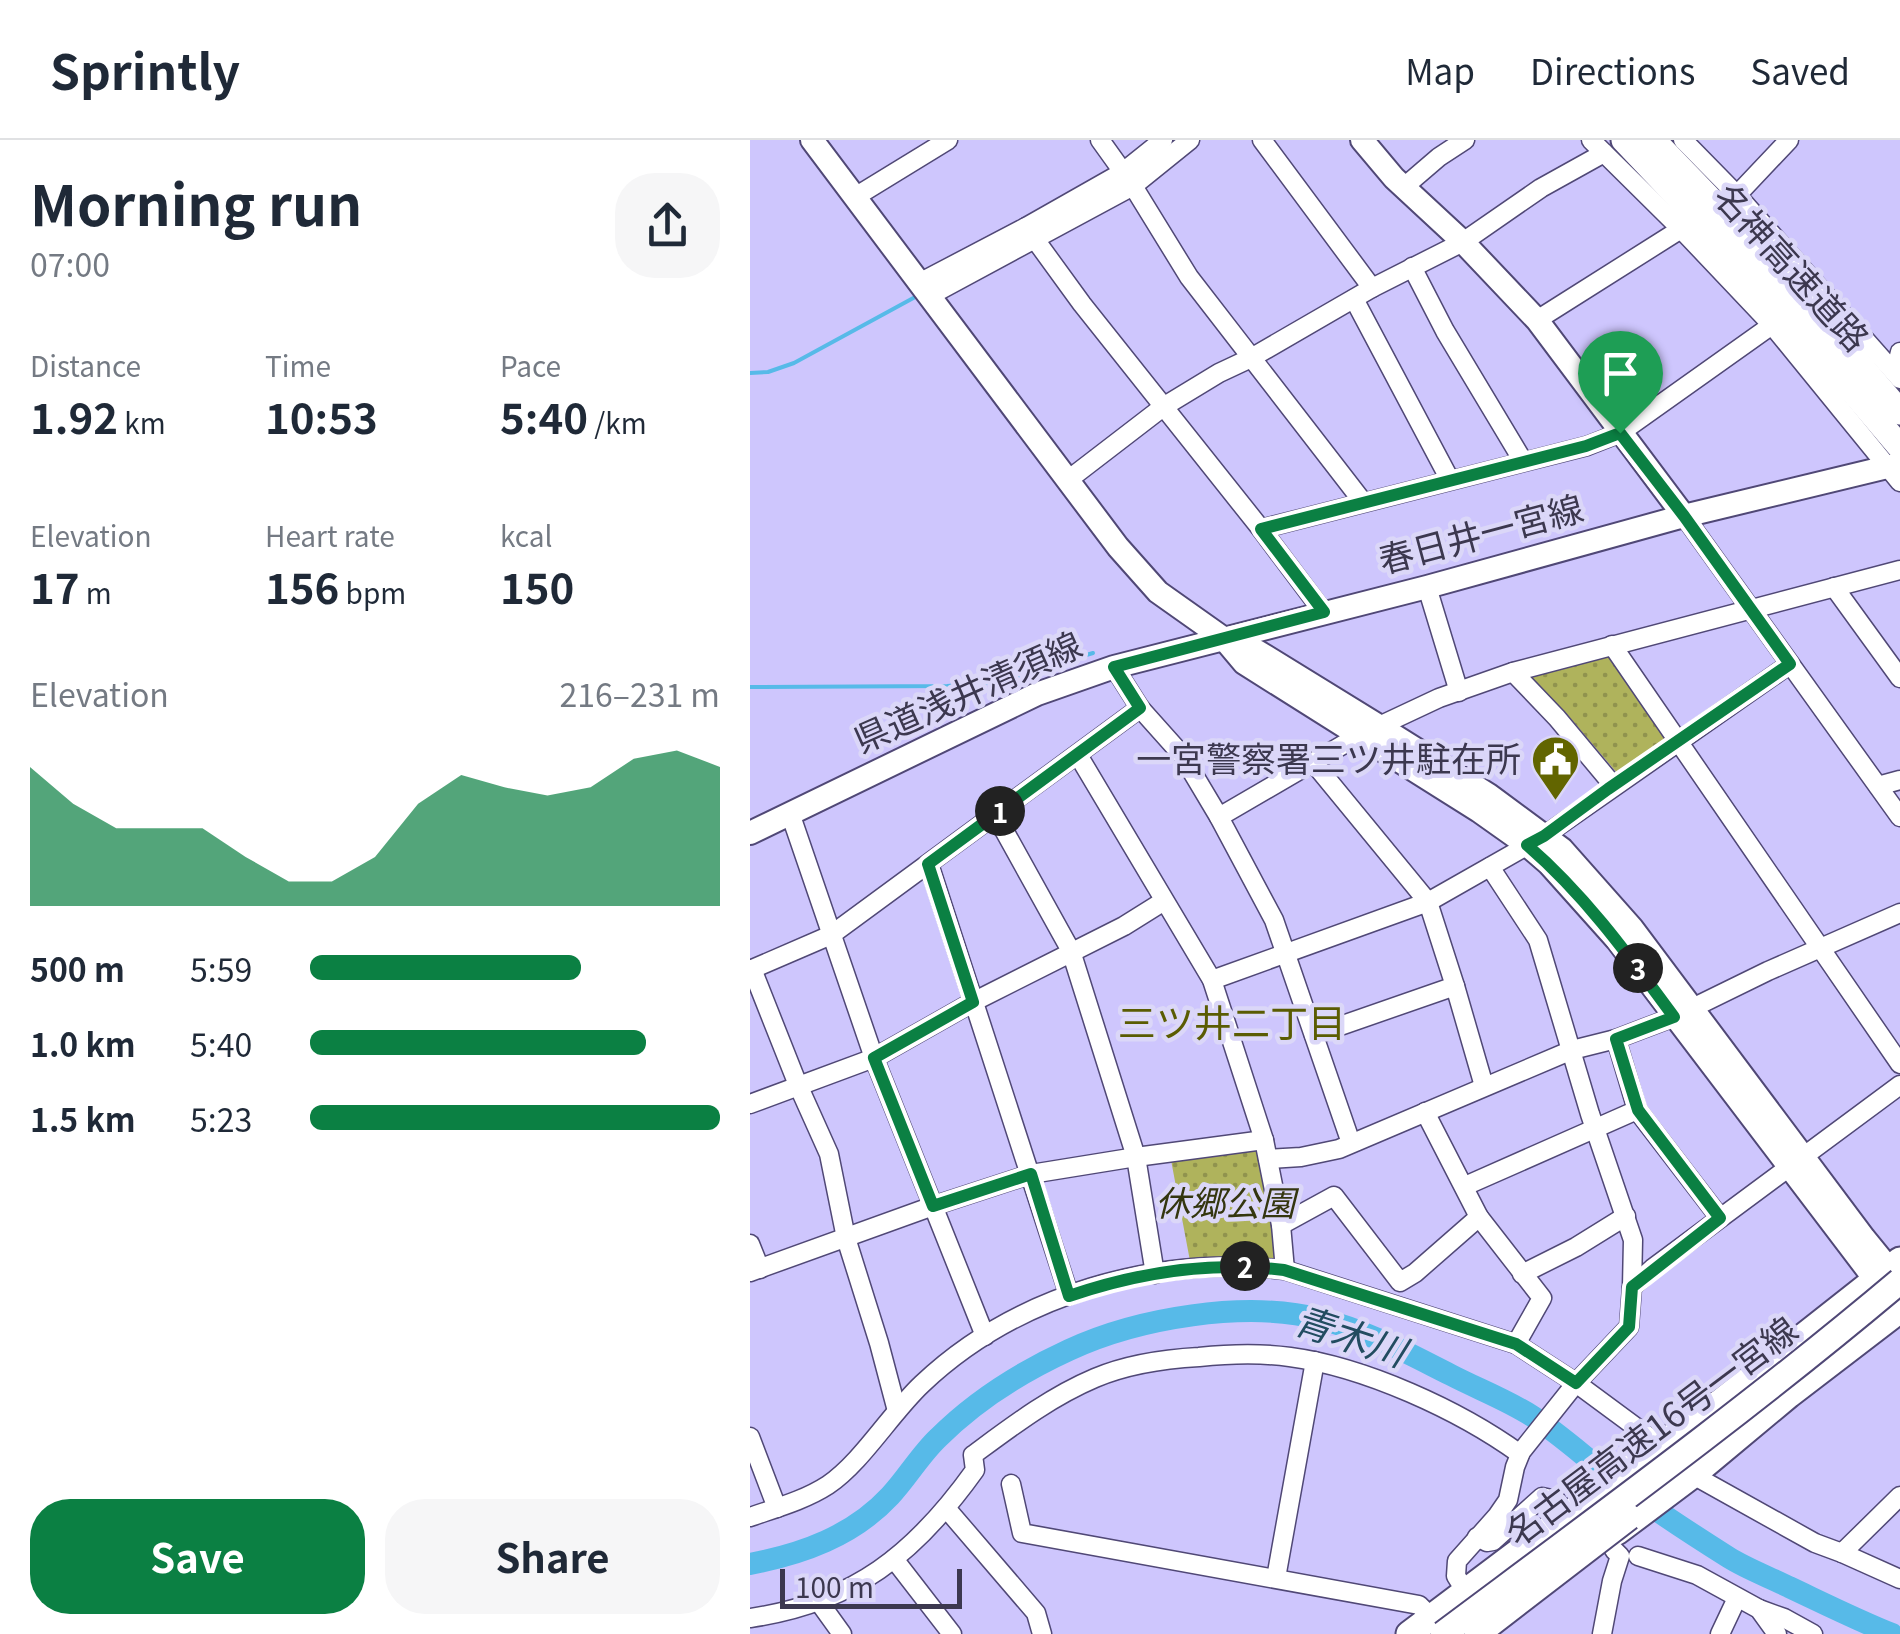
<!DOCTYPE html>
<html lang="en">
<head>
<meta charset="utf-8">
<style>
  :root { --surface:#fff; --page:#f6f6f7; --text:#1f2937; --muted:#747a83; --line:#e0e1e3; --accent:#0b8043 }
  body { margin:0; font-family:Georgia,"Noto Sans JP",serif; background:var(--page); color:var(--text); height:100vh; display:flex; flex-direction:column; font-size:38px; white-space:nowrap }
  * { box-sizing:border-box; margin:0 }
  p { font-size:32px; color:var(--muted) }
  .icon { flex:none; width:55px; height:55px; fill:none; stroke:currentColor; stroke-width:2; stroke-linecap:round; stroke-linejoin:round }
  .map { position:relative; flex:1; overflow:hidden }
  .sheet { display:flex; flex-direction:column; background:var(--surface); width:750px }
  .sheet>* { flex:none }
  .scale { position:absolute; left:30px; bottom:25px; width:182px; box-sizing:border-box; padding-left:10px; border:5px solid #3c384f; border-top:0; font-size:28px; line-height:35px; white-space:nowrap; color:#3c384f; -webkit-text-stroke:8px #dbd7f8; paint-order:stroke }
  .pin { position:absolute; display:grid; place-items:center; width:85px; height:85px; color:#fff; margin:-102px -42px; border-radius:50% 50% 50% 0; rotate:-45deg; box-shadow:0 0 10px #0007 }
  .pin .icon { rotate:45deg }
  .km { position:absolute; width:50px; height:50px; margin:-25px; border-radius:50%; background:#222; color:#fff; font-size:28px; line-height:50px; text-align:center }
  .round { display:grid; place-items:center; flex:none; width:105px; height:105px; border-radius:40px; background:var(--page) }
  .summary { display:flex; align-items:center; justify-content:space-between; height:170px; padding:0 30px }
  h1 { font-size:55px; font-weight:700; line-height:75px }
  .stats { display:grid; grid-template-columns:repeat(3,1fr); gap:15px; height:170px; padding:10px 30px }
  .stats div { display:grid; align-content:center }
  .stats b { font-size:42px; font-weight:700 }
  .stats small { font-size:28px; font-weight:400 }
  .stats p { font-size:28px }
  .chart { height:280px; padding:20px 30px }
  .chart p { display:flex; justify-content:space-between }
  .chart svg { width:100%; height:180px; margin-top:10px; fill:var(--accent); opacity:.7 }
  .cta { display:flex; gap:20px; margin-top:auto; padding:20px 30px }
  .cta a { flex:1; height:115px; border-radius:40px; background:var(--accent); color:#fff; font-size:40px; font-weight:700; line-height:115px; text-align:center }
  .cta a+a { background:var(--page); color:var(--text) }
  ul { padding:0 30px; list-style:none; font-size:32px }
  li { display:grid; grid-template-columns:160px 120px 1fr; align-items:center; height:75px }
  li i { height:25px; border-radius:12px; background:var(--accent) }
  header { display:flex; align-items:center; gap:60px; box-sizing:border-box; height:140px; padding:0 50px; background:var(--surface); border-bottom:2px solid var(--line) }
  header strong { font-size:48px }
  nav { display:flex; gap:55px; margin-inline-start:auto; font-size:35px }
  main { display:flex; flex:1; min-height:0 }
  .map>svg:first-child { display:block }
  .green { fill:url(#green-dots) }
  .lines { fill:none; stroke-linecap:round; stroke-linejoin:round }
  .stream { stroke:#57bae8; stroke-width:4 }
  .river { stroke:#57bae8; stroke-width:22 }
  .minor-casing { stroke:#504876; stroke-width:21 }
  .major-casing { stroke:#504876; stroke-width:26 }
  .highway-casing { stroke:#504876; stroke-width:29 }
  .minor { stroke:#fff; stroke-width:18 }
  .major { stroke:#fff; stroke-width:22 }
  .highway { stroke:#fff; stroke-width:25 }
  .highway-bridge-casing { stroke:#504876; stroke-width:29; stroke-linecap:butt }
  .highway-bridge { stroke:#fff; stroke-width:25 }
  .route-casing { stroke:#fff; stroke-width:20 }
  .route { stroke:#0b8043; stroke-width:12 }
  .labels { text-anchor:middle; stroke-width:9; stroke-linejoin:round; paint-order:stroke }
  .street-label { font-size:35px; fill:#3c384f; stroke:#dbd7f8 }
  .poi-label { font-size:35px; fill:#3c384f; stroke:#dbd7f8; text-anchor:end }
  .park-label { font-size:35px; font-style:italic; fill:#34360f; stroke:#dbd7f8 }
  .neighbourhood-label { font-size:38px; fill:#5a5c02; stroke:#dbd7f8 }
  .water-label { font-size:38px; font-style:italic; fill:#224c60; stroke:#dbd7f8 }
</style>
</head>
<body>
<header>
<strong>Sprintly</strong>
<nav><a>Map</a><a>Directions</a><a>Saved</a></nav>
</header>
<main>
<section class="sheet">
<div class="summary"><div><h1>Morning run</h1><p>07:00</p></div><a class="round"><svg class="icon" aria-label="share" viewBox="0 0 24 24"><path d="M12 15V3M7 8l5-5 5 5M5 13v7h14v-7"/></svg></a></div>
<div class="stats">
<div><p>Distance</p><b>1.92<small> km</small></b></div>
<div><p>Time</p><b>10:53</b></div>
<div><p>Pace</p><b>5:40<small> /km</small></b></div>
</div>
<div class="stats">
<div><p>Elevation</p><b>17<small> m</small></b></div>
<div><p>Heart rate</p><b>156<small> bpm</small></b></div>
<div><p>kcal</p><b>150</b></div>
</div>
<div class="chart"><p><span>Elevation</span>216–231 m</p>
<svg viewBox="0 0 160 44" preserveAspectRatio="none"><path d="M0 44V10L10 19L20 25L30 25L40 25L50 32L60 38L70 38L80 32L90 19L100 12L110 15L120 17L130 15L140 8L150 6L160 10V44z"/></svg>
</div>
<ul>
<li><b>500 m</b>5:59<i style="width:66%"></i></li>
<li><b>1.0 km</b>5:40<i style="width:82%"></i></li>
<li><b>1.5 km</b>5:23<i style="width:100%"></i></li>
</ul>
<div class="cta"><a>Save</a><a>Share</a></div>
</section>
<div class="map">
<svg width="1150" height="1494" viewBox="0 0 1150 1494">
  <defs>
    <pattern id="green-dots" width="8" height="8" patternUnits="userSpaceOnUse" patternTransform="scale(2.5)"><rect width="8" height="8" fill="#afb35c"/><path d="M2 2h.1M6 6h.1" fill="none" stroke="#90934e" stroke-width="1.8" stroke-linecap="round"/></pattern>
  </defs>
  <rect width="100%" height="100%" fill="#cec6fd"/>
  <g class="green">
    <path d="M857,514L917,601L867,633L816,573L776,535Z"/>
    <path d="M511,1006L529,1122L500,1118L440,1121L421,1020Z"/>
  </g>
  <g class="lines">
    <g class="stream">
      <path d="M0,233L18,232L44,223L167,156"/>
      <path d="M276,533L343,513"/>
      <path d="M0,547L197,546L237,543L268,536"/>
    </g>
    <path class="river" d="M0,1424C52,1414 103,1396 140,1356C157,1338 170,1315 188,1298C225,1261 271,1232 319,1210C388,1178 495,1160 570,1179C616,1190 659,1214 701,1235C728,1249 757,1260 782,1276C811,1295 838,1320 866,1341C901,1368 940,1393 978,1417C997,1429 1019,1437 1039,1447C1073,1463 1107,1480 1142,1494"/>
    <defs>
      <g id="minor">
        <path d="M350,0L383,46L439,137L613,362"/>
        <path d="M512,0L622,148"/>
        <path d="M841,0L931,89L1022,185L1150,342"/>
        <path d="M933,0L987,55L1150,239"/>
        <path d="M654,47L689,17L715,0"/>
        <path d="M987,55L1039,0"/>
        <path d="M105,57L198,0"/>
        <path d="M276,87L332,164L511,389L574,473"/>
        <path d="M662,127L695,191L773,321"/>
        <path d="M169,143L276,87L373,32L413,0"/>
        <path d="M179,156L383,46L440,0"/>
        <path d="M604,159L700,340"/>
        <path d="M787,180L931,89"/>
        <path d="M1145,232L1150,212"/>
        <path d="M318,340L413,267L469,233L501,218L622,148L713,102L791,48L854,13"/>
        <path d="M934,376L1150,677"/>
        <path d="M511,389L837,306L870,293L1022,185"/>
        <path d="M677,447L709,552"/>
        <path d="M1084,447L1150,538"/>
        <path d="M862,505L1150,924"/>
        <path d="M364,527L390,568L432,615L469,677L524,780L601,1003"/>
        <path d="M763,532L807,578L863,645"/>
        <path d="M328,615L462,840L514,1000L531,1085L535,1130"/>
        <path d="M563,622L678,762L705,846L734,946"/>
        <path d="M1128,646L1150,640"/>
        <path d="M40,673L124,918L235,1196"/>
        <path d="M245,674L321,811L386,1017L405,1134"/>
        <path d="M469,677L608,596L689,558L763,532L1150,430"/>
        <path d="M179,724L319,1155"/>
        <path d="M740,727L788,800L840,974L883,1100L882,1147"/>
        <path d="M2,829L48,945L79,1014L96,1098L129,1203L147,1271"/>
        <path d="M0,830L81,795L390,568"/>
        <path d="M462,840L678,762L794,696L1040,524"/>
        <path d="M564,895L705,846"/>
        <path d="M866,899L887,970L970,1078"/>
        <path d="M0,964L124,918L223,862L374,786L414,761"/>
        <path d="M675,972L729,1077L792,1158L766,1204"/>
        <path d="M518,1019L551,1017L589,1009L822,910L866,899L924,877L1018,831L1150,773"/>
        <path d="M715,1046L887,970"/>
        <path d="M531,1085L584,1056L650,1142L665,1133L729,1077"/>
        <path d="M0,1104L10,1129"/>
        <path d="M0,1132L183,1066L281,1034L386,1017L514,1000"/>
        <path d="M772,1134L826,1107L876,1076"/>
        <path d="M0,1297L27,1368"/>
        <path d="M943,1335L1065,1403L1092,1413L1150,1356"/>
        <path d="M261,1344L272,1393L669,1465L681,1477"/>
        <path d="M196,1368L286,1473L292,1494"/>
        <path d="M0,1377C26,1368 55,1360 78,1345C112,1322 141,1273 172,1244C266,1155 407,1114 535,1130L766,1204L826,1243L910,1305"/>
        <path d="M727,1397L737,1402L743,1401L792,1357L806,1360"/>
        <path d="M1092,1413L1150,1439"/>
        <path d="M888,1416L947,1435L1009,1469L1027,1494"/>
        <path d="M144,1419L202,1494"/>
        <path d="M526,1438L565,1221"/>
        <path d="M716,1452L706,1436L707,1421L747,1376L758,1360L765,1327L771,1312L826,1243L879,1187L882,1147L903,1128L1150,945"/>
        <path d="M69,1462L92,1494"/>
        <path d="M1009,1469L1034,1478L1063,1494"/>
        <path d="M0,1478C104,1463 165,1414 225,1330L223,1315C261,1287 300,1257 345,1238C378,1224 413,1219 449,1217C478,1214 511,1213 540,1217C615,1227 709,1270 770,1314"/>
        <path d="M852,1494L862,1441L870,1416L864,1410"/>
        <path d="M970,1494L987,1458"/>
      </g>
      <g id="major">
        <path d="M62,0L368,407L408,452L473,498L494,523L729,671L777,705L799,724L867,800L1136,1154"/>
        <path d="M612,0L644,38L713,102L787,180L934,376"/>
        <path d="M476,500L507,511L629,586L739,655L812,709L882,788L1114,1098L1150,1142"/>
        <path d="M0,693L287,554L364,527L677,447L934,376L1150,324"/>
      </g>
      <g id="highway">
        <path d="M874,0L1022,156L1150,307"/>
        <path d="M903,0L1036,138L1150,272"/>
        <path d="M867,1392L943,1335L1039,1255L1150,1170"/>
        <path d="M659,1494L910,1305L970,1262L1150,1120"/>
      </g>
    </defs>
    <use href="#minor" class="minor-casing"/>
    <use href="#major" class="major-casing"/>
    <use href="#highway" class="highway-casing"/>
    <use href="#minor" class="minor"/>
    <use href="#major" class="major"/>
    <use href="#highway" class="highway"/>
    <defs>
      <g id="highway-bridge">
        <path d="M693,1494C847,1379 1003,1265 1150,1141"/>
        <path d="M727,1494L879,1377"/>
      </g>
    </defs>
    <use href="#highway-bridge" class="highway-bridge-casing"/>
    <use href="#highway-bridge" class="highway-bridge"/>
  </g>
  <g class="lines">
    <defs>
      <path id="route" d="M870,293L934,376L1040,524L858,649L794,696L777,705C835,755 879,816 924,877L866,899L888,970L970,1078L882,1147L879,1187L826,1243L766,1204L534,1130C461,1121 389,1132 319,1156L281,1034L183,1066L124,918L223,862L178,724L390,568L364,527L574,472L511,389L836,306Z"/>
    </defs>
    <use href="#route" class="route-casing"/>
    <use href="#route" class="route"/>
  </g>
  <defs>
    <symbol id="civic-pin" viewBox="-11 -11 22 30"><path d="M0 17L-7.5 6A9.5 9.5 0 1 1 7.5 6Z" fill="#626500" stroke="#dbd7f8"/><path d="M-.6-6.5H3V-4.5H.6V-3L4-1V1h2V6H-6V1h2V-1L-.6-3ZM-1.2 2.5V6h2.4V2.5Z" fill="#fff"/></symbol>
  </defs>
  <g fill-rule="evenodd">
    <use href="#civic-pin" x="778" y="592" width="55" height="75"/>
  </g>
  <g class="labels">
    <g class="street-label">
      <text transform="translate(1041 128) rotate(48)" y="12">名神高速道路</text>
      <text transform="translate(731 395) rotate(-15)" y="12">春日井一宮線</text>
      <text transform="translate(218 553) rotate(-24)" y="12">県道浅井清須線</text>
      <text transform="translate(902 1292) rotate(-37)" y="12">名古屋高速16号一宮線</text>
    </g>
    <g class="poi-label">
      <text x="771" y="632">一宮警察署三ツ井駐在所</text>
    </g>
    <g class="park-label">
      <text x="475" y="1076">休郷公園</text>
    </g>
    <g class="neighbourhood-label">
      <text x="482" y="897">三ツ井二丁目</text>
    </g>
    <g class="water-label">
      <text transform="translate(600 1197) rotate(18)" y="13">青木川</text>
    </g>
  </g>
</svg>
<div class="scale">100 m</div>
<div class="pin" style="left:870px;top:293px;background:#1e9e55"><svg class="icon" aria-label="arrive" viewBox="0 0 24 24"><path d="M6 21V4h12l-3 4 3 4H6"/></svg></div>
<b class="km" style="left:250px;top:671px">1</b>
<b class="km" style="left:495px;top:1126px">2</b>
<b class="km" style="left:888px;top:828px">3</b>
</div>
</main>
</body>
</html>
